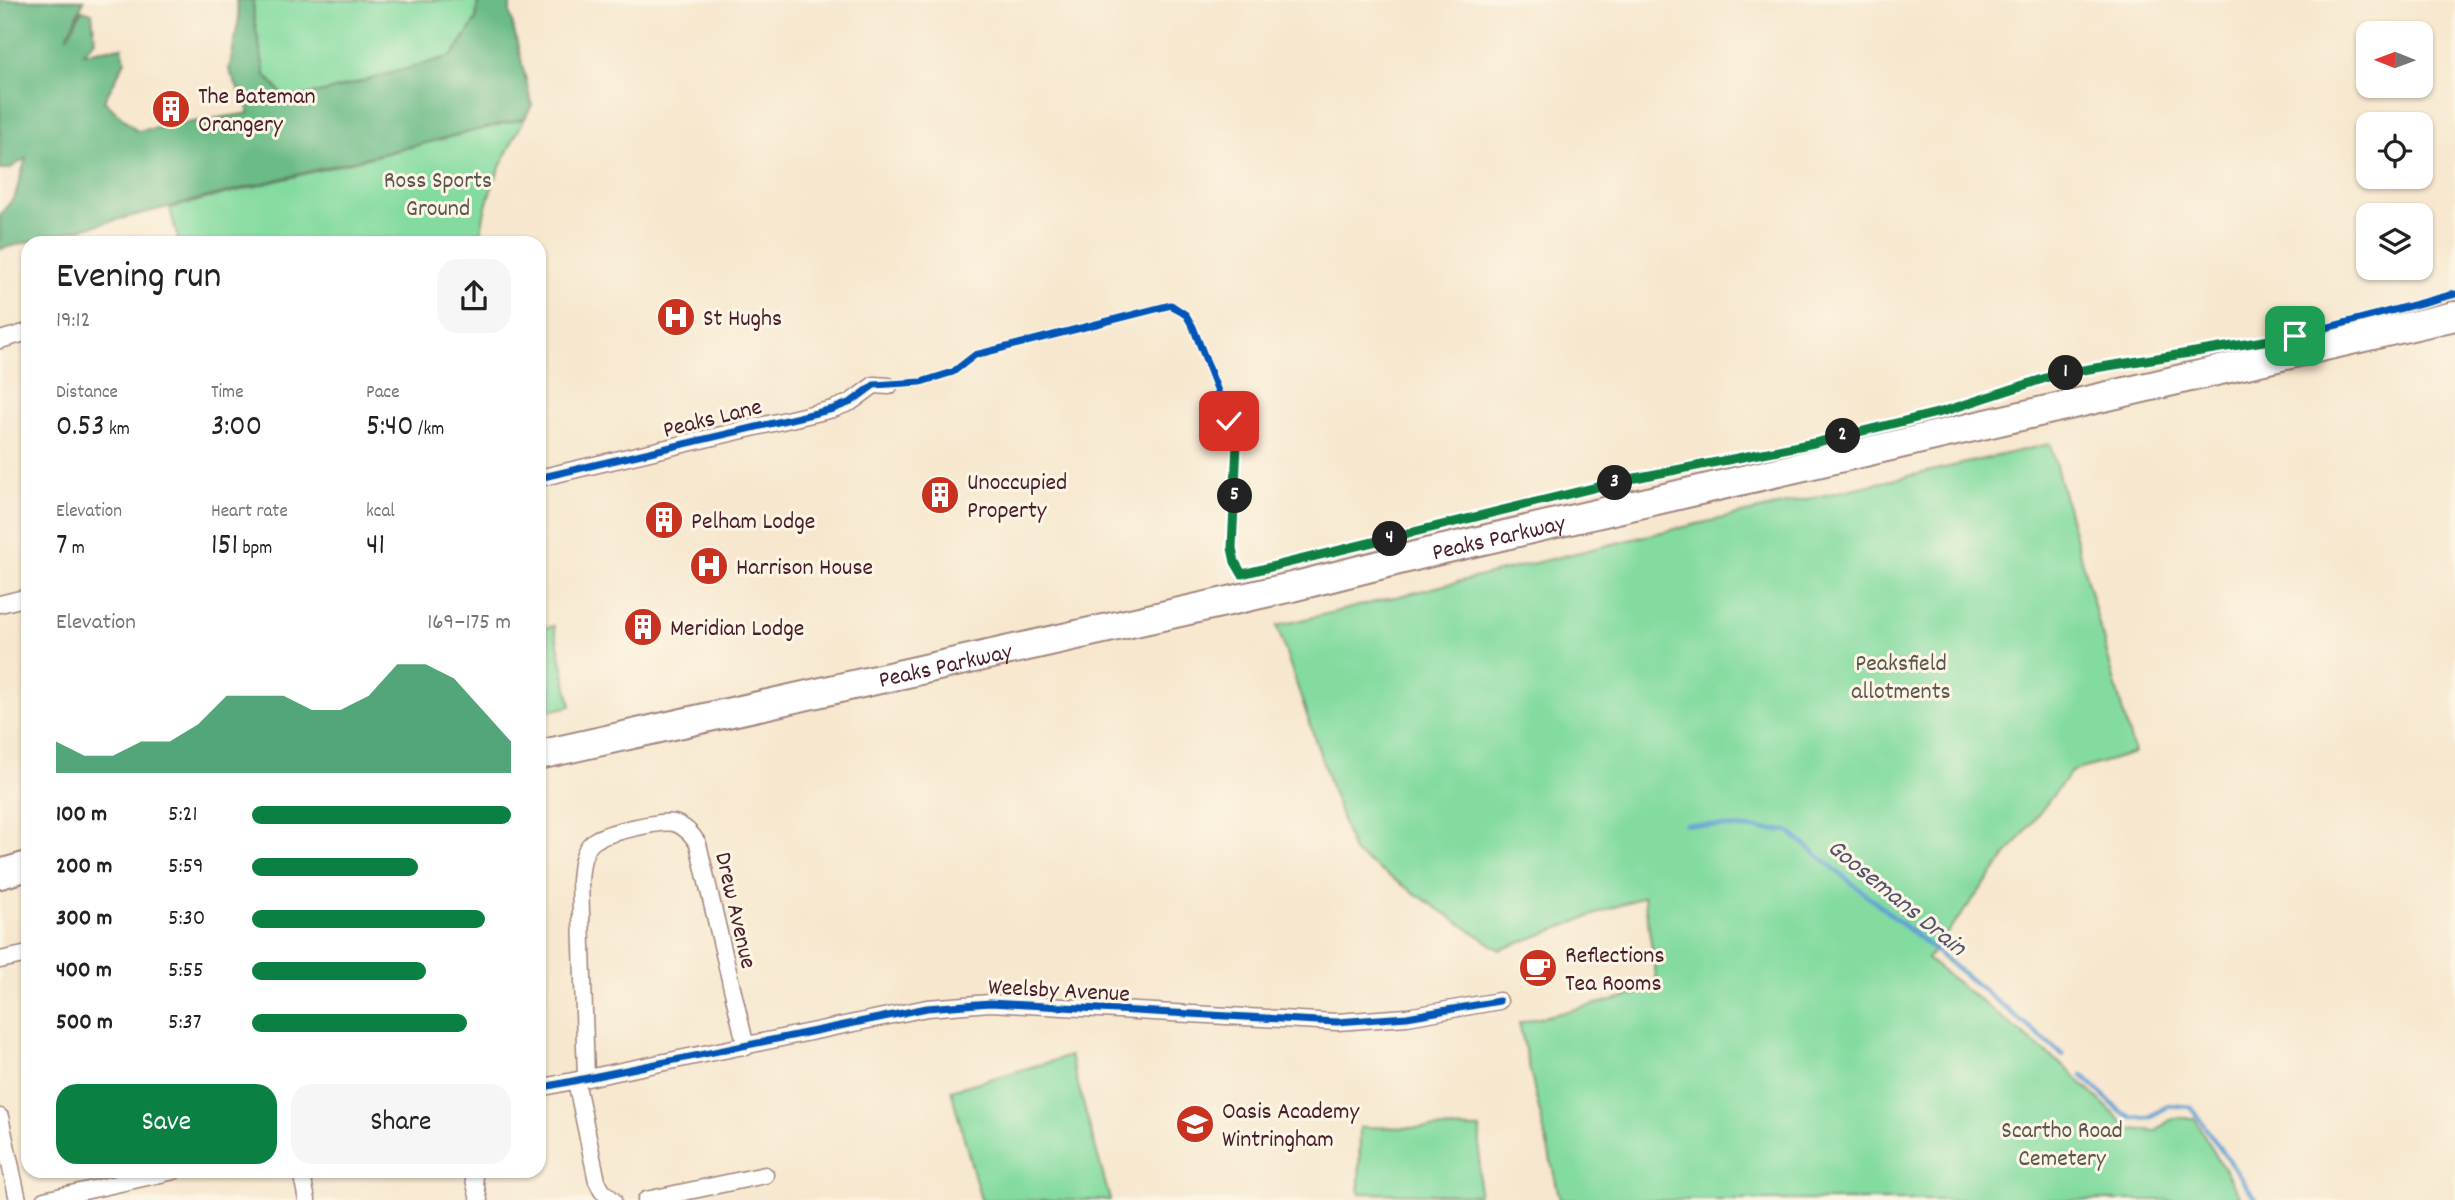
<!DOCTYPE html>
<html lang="en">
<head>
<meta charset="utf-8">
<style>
  :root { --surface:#fff; --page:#f6f6f6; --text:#222; --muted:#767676; --accent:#0b8043 }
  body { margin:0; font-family:Dekko,sans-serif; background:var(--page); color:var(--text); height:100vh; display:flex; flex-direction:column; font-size:26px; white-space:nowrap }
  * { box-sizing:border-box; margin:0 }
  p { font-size:23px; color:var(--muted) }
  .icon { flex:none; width:38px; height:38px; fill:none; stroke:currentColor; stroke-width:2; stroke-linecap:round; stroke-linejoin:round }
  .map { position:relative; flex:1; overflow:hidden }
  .drawer { position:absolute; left:21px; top:236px; width:525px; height:942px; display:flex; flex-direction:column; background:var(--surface); border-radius:21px; box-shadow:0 2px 5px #0004 }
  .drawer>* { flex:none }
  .needle { width:46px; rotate:271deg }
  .controls { position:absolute; left:2356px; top:21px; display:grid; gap:14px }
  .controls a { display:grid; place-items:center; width:77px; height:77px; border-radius:14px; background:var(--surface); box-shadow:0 2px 5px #0004; font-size:35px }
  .pin { position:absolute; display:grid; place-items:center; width:60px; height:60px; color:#fff; margin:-30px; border-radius:14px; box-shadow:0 4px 10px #0006 }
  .km { position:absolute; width:35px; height:35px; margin:-18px; border-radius:50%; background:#222; color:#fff; font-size:19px; line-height:35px; text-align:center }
  .round { display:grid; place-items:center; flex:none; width:74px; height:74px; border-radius:21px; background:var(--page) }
  .headline { display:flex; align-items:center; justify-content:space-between; height:119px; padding:0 35px }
  h1 { font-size:38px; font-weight:600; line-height:52px }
  .figures { display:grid; grid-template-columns:repeat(3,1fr); gap:10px; height:119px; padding:7px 35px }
  .figures div { display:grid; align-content:center }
  .figures b { font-size:30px; font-weight:600 }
  .figures small { font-size:19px; font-weight:400 }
  .figures p { font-size:19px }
  .chart { height:196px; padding:14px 35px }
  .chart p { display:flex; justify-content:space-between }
  .chart svg { width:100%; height:126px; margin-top:7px; fill:var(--accent); opacity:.7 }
  .action { display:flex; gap:14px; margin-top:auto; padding:14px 35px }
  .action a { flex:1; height:80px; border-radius:21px; background:var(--accent); color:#fff; font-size:28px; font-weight:600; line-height:80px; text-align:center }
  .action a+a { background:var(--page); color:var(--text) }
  ul { padding:0 35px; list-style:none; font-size:23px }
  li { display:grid; grid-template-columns:112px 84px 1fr; align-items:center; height:52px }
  li i { height:18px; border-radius:9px; background:var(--accent) }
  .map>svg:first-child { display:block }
  .green { fill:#84dba0; stroke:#677d66; stroke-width:2 }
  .forest { fill:#6bbb86; stroke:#5a6d58; stroke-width:2 }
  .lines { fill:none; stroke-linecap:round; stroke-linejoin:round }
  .stream { stroke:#62a0d4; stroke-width:4.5 }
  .street-casing { stroke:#a0837c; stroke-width:19 }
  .highway-casing { stroke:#a0837c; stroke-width:32 }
  .street { stroke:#fff; stroke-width:16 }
  .highway { stroke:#fff; stroke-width:28 }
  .cycleway-casing { stroke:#fcf5e5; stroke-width:11 }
  .cycleway { stroke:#0057b8; stroke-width:7 }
  .route-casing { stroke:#fff; stroke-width:14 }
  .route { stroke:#0b8043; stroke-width:9 }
  .labels { text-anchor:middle; stroke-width:6; stroke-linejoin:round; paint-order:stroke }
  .poi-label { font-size:24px; fill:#4a1f2b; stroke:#fcf5e5; text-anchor:start }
  .park-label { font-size:24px; fill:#5b574e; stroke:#fcf5e5 }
  .street-label { font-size:24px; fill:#4a1f2b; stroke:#fcf5e5 }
  .water-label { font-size:26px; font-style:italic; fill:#54536f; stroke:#fcf5e5 }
</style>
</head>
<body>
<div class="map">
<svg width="2455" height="1200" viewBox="0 0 2455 1200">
  <rect width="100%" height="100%" fill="#fcf5e5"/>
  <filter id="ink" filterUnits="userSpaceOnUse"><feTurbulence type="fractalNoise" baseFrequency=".0143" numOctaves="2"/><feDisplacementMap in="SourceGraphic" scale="14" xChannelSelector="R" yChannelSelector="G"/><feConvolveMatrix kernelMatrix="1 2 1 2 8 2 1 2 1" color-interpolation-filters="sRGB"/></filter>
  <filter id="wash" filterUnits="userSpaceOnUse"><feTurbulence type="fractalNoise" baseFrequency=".00686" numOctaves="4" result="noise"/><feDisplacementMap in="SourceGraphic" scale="28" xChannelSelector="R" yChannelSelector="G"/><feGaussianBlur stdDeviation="1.57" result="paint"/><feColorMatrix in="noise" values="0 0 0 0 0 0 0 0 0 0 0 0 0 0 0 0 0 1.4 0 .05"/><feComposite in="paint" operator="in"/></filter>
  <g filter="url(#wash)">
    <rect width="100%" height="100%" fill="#f7e7ce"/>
    <g class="green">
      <path d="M253,0H478L476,20L452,56L328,91L286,99L265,75L254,19Z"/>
      <path d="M525,118C505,153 480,203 481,243H179L170,208Z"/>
      <path d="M2050,444L2134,753L2071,772L1927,959L2067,1069L2130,1129L2155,1131L2173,1118H2194L2242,1200H1560L1519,1023L1658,989L1644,896L1500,950L1353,852L1277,626L1662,532Z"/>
      <path d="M554,626L571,706L539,713V629Z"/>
      <path d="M1070,1056L1110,1200H981L951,1090Z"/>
      <path d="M1360,1127L1480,1129L1479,1195L1359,1193Z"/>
    </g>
    <path class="forest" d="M0,0H84L67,37L82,10L92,13L95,40L83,53L122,47L125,61L104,101L137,131L250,113L229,70L239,18L236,0H253L254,19L265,75L287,99L328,91L452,56L476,20L478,0H510V14L532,105L525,118L0,249V215L15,196L26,158L9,169H0Z"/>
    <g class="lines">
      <g class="stream">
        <path d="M1686,824L1788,831L2063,1055"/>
        <path d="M2082,1075L2121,1112L2133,1118L2150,1117L2169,1105L2191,1107L2256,1200"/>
      </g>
    </g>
  </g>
  <g filter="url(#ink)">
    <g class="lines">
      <defs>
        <g id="street">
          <path d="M0,340L28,332"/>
          <path d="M539,478L833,409L851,402L874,385L889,386"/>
          <path d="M0,604L28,597"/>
          <path d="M0,960L28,954"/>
          <path d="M586,1078L580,881C581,868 582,850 594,841C605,833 661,820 674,823C685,826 692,834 698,844L746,1047"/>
          <path d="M576,1081L597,1181L602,1191L613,1200"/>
          <path d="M539,1088L927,1008L990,1003L1337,1022L1407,1017L1499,1001"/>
          <path d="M0,1117L18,1200"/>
          <path d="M301,1171L307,1200"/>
          <path d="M472,1171L479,1200"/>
          <path d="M44,1200L174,1171"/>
          <path d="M646,1200L765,1175"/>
        </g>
        <g id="highway">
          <path id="s1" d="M539,755L1292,587L1431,552L2455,316"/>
          <path d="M0,874L28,866"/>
        </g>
      </defs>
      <use href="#street" class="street-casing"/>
      <use href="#highway" class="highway-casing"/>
      <use href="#street" class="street"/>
      <use href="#highway" class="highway"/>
      <defs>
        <g id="cycleway">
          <path d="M539,478L833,409L851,402L874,385L921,382L953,372L975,355L1171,305L1186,315L1193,327L1235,435L1238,452L1232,548L1235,562L1242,574"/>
          <path d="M1242,574L1630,479L1814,443L1945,411L2058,374L2295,336L2455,294"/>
          <path d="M539,1088L927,1008L990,1003L1337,1022L1407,1017L1499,1001"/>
        </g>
      </defs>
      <use href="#cycleway" class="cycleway-casing"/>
      <use href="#cycleway" class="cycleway"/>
    </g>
  </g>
  <g class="lines" filter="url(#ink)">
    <defs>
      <path id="route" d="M1229,421L1237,444L1232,548L1235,562L1242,574L1630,479L1814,443L1945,411L2058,374L2295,336"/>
    </defs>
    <use href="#route" class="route-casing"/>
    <use href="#route" class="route"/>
  </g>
  <defs>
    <symbol id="building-disc" viewBox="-11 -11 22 22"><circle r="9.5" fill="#c8321e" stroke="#fcf5e5"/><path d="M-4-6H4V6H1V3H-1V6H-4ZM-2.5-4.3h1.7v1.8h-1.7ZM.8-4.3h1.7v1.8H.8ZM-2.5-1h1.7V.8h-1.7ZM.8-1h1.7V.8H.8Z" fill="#fff"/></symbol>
    <symbol id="hospital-disc" viewBox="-11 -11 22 22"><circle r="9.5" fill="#c8321e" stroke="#fcf5e5"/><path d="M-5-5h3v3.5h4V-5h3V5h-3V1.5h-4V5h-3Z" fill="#fff"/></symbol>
    <symbol id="cafe-disc" viewBox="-11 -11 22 22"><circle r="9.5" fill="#c8321e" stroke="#fcf5e5"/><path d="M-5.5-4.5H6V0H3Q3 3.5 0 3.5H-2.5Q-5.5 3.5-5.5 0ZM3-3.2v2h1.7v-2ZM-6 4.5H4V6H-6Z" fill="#fff"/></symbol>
    <symbol id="school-disc" viewBox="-11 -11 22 22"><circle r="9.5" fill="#c8321e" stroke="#fcf5e5"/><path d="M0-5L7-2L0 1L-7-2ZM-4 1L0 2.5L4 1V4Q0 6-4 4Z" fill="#fff"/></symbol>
  </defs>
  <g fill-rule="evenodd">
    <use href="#building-disc" x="149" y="87" width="44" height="44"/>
    <use href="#hospital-disc" x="654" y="295" width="44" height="44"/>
    <use href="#building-disc" x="918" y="473" width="44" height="44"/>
    <use href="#building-disc" x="642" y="498" width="44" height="44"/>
    <use href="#hospital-disc" x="687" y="544" width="44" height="44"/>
    <use href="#building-disc" x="621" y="605" width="44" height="44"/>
    <use href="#cafe-disc" x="1516" y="946" width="44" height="44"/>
    <use href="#school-disc" x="1173" y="1102" width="44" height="44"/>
  </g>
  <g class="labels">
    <g class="poi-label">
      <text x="198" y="103">The Bateman<tspan x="198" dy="28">Orangery</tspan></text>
      <text x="703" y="325">St Hughs</text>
      <text x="967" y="489">Unoccupied<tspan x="967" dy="28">Property</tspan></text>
      <text x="691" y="528">Pelham Lodge</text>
      <text x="736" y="574">Harrison House</text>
      <text x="670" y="635">Meridian Lodge</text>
      <text x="1565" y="962">Reflections<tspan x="1565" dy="28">Tea Rooms</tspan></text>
      <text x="1222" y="1118">Oasis Academy<tspan x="1222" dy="28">Wintringham</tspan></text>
    </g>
    <g class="park-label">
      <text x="438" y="187">Ross Sports<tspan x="438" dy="28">Ground</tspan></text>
      <text x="1901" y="670">Peaksfield<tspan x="1901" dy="28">allotments</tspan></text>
      <text x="2062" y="1137">Scartho Road<tspan x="2062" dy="28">Cemetery</tspan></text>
    </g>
    <g class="street-label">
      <text transform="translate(712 417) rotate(-14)" y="8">Peaks Lane</text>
      <text dy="8" stroke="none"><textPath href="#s1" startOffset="984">Peaks Parkway</textPath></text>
      <text dy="8" stroke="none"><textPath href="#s1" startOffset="416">Peaks Parkway</textPath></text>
      <text transform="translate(737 910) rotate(77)" y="8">Drew Avenue</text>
      <text transform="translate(1059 989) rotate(3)" y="8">Weelsby Avenue</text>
    </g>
    <g class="water-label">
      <text transform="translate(1898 896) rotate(39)" y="9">Goosemans Drain</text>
    </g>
  </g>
</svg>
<div class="controls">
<a><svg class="needle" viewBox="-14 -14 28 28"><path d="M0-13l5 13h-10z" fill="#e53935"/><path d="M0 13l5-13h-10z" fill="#767676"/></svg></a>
<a><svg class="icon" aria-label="locate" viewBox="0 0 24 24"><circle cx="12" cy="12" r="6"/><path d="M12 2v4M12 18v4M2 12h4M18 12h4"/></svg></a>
<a><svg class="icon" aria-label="layers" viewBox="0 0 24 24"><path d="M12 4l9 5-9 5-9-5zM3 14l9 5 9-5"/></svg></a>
</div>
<div class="pin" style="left:2295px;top:336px;background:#1e9e55"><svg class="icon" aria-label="arrive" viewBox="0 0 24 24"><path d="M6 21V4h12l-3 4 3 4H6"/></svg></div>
<div class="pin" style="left:1229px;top:421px;background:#d93025"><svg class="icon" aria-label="check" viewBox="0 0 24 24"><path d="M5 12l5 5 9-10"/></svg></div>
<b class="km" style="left:2066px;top:373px">1</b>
<b class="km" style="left:1843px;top:436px">2</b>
<b class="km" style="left:1615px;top:483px">3</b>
<b class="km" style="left:1390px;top:539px">4</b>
<b class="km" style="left:1235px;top:496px">5</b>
<section class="drawer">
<div class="headline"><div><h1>Evening run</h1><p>19:12</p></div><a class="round"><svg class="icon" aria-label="share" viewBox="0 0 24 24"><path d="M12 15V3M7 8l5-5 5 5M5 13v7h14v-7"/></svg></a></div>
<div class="figures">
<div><p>Distance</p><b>0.53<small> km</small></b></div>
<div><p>Time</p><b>3:00</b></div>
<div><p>Pace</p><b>5:40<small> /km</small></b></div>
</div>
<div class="figures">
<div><p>Elevation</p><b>7<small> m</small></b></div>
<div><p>Heart rate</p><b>151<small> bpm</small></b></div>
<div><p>kcal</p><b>41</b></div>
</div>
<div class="chart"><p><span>Elevation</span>169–175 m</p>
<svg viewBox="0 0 160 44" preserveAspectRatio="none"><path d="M0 44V33L10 38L20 38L30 33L40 33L50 27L60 17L70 17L80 17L90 22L100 22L110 17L120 6L130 6L140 11L150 22L160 33V44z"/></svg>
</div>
<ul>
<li><b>100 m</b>5:21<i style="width:100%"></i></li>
<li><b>200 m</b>5:59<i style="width:64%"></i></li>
<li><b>300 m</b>5:30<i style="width:90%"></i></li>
<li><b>400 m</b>5:55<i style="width:67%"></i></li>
<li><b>500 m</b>5:37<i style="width:83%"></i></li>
</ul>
<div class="action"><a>Save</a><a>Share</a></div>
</section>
</div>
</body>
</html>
